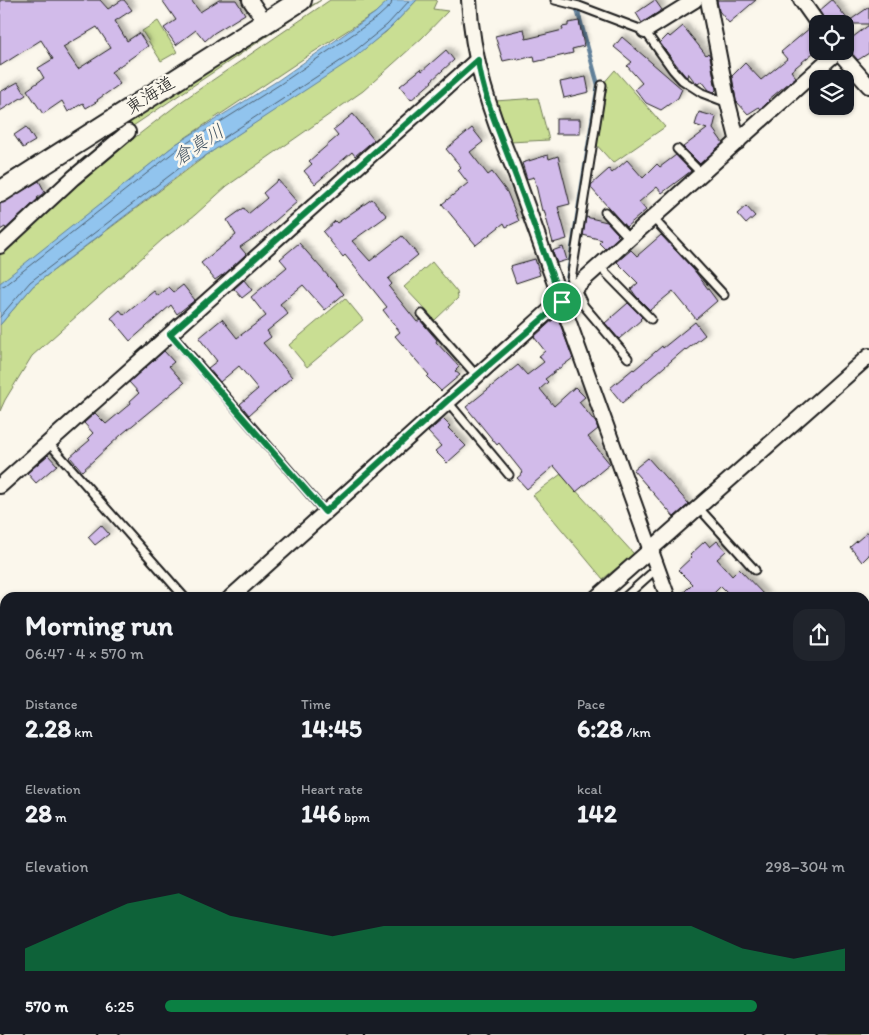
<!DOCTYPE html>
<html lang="en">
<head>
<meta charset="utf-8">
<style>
  :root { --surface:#171b24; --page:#20242c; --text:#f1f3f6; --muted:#9ea1a6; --accent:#0b8043 }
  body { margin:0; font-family:Itim,"Klee One",sans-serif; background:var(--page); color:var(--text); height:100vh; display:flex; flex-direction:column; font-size:19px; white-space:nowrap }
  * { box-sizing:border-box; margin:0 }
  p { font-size:16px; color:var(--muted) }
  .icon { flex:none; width:28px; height:28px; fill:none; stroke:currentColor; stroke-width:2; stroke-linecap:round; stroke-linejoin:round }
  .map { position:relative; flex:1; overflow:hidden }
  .drawer { position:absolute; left:0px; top:592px; width:870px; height:442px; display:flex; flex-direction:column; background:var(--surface); border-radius:15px 15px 0 0; box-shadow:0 1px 4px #0004 }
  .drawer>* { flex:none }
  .tools { position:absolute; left:809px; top:15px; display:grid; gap:10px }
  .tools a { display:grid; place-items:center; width:45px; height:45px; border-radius:10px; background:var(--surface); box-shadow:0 1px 4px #0004; font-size:25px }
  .pin { position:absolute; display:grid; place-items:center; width:42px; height:42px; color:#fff; margin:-21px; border:2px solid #fff; border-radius:50%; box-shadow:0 1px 5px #0007 }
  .round { display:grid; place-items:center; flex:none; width:52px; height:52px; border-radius:15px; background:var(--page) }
  .head { display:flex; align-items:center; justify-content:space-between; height:85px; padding:0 25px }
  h1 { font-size:28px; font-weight:700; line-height:38px }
  .metrics { display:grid; grid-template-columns:repeat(3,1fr); gap:8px; height:85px; padding:5px 25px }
  .metrics div { display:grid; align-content:center }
  .metrics b { font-size:25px; font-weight:700 }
  .metrics small { font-size:14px; font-weight:400 }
  .metrics p { font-size:14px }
  .chart { height:140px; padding:10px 25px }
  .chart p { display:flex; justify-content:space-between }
  .chart svg { width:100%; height:90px; margin-top:5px; fill:var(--accent); opacity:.7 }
  ul { padding:0 25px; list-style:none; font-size:16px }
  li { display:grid; grid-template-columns:80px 60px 1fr; align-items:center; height:38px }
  li i { height:12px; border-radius:6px; background:var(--accent) }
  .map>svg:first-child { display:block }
  .green { fill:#c9de93; stroke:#727d58 }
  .water { fill:#91c4ee; stroke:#62819a }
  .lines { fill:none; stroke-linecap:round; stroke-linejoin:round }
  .shore { stroke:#4b5f70; stroke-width:1 }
  .stream { stroke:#62819a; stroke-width:4.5 }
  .building { fill:#d2bbea; stroke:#1c1c1c; fill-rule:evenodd; filter:url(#shadow) }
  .street-tunnel { stroke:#dad6cd; stroke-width:14; stroke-dasharray:14 7; stroke-linecap:butt }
  .lane-casing { stroke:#1c1c1c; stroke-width:11 }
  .street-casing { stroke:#1c1c1c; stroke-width:18 }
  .secondary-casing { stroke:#1c1c1c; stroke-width:24 }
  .highway-casing { stroke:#1c1c1c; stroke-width:30 }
  .lane { stroke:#fbf7ec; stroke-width:7 }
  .street { stroke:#fbf7ec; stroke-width:14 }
  .secondary { stroke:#fbf7ec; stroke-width:20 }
  .highway { stroke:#fbf7ec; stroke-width:26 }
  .route-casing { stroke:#fff; stroke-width:10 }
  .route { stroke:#0b8043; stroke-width:6 }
  .labels { text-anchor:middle; stroke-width:5; stroke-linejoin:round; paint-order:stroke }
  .street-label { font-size:18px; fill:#1c1c1c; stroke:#fbf7ec }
  .water-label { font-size:19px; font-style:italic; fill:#455766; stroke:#fbf7ec }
</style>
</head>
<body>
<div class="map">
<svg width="869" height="1035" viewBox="0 0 869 1035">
  <defs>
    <filter id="shadow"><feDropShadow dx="4" dy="-4" stdDeviation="2.5" flood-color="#0004"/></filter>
  </defs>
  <rect width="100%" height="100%" fill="#fbf7ec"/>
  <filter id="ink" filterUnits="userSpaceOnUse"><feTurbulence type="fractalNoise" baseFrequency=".02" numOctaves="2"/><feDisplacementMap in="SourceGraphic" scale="10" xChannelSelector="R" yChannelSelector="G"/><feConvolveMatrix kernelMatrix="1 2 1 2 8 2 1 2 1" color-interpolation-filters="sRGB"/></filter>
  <g filter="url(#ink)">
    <g class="green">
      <path d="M321,0L130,128L90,144L297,14Z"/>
      <path d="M330,0H390L375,13L312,53L176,144L0,285V251L93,170L182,101Z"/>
      <path d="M417,0H437L433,9L448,11L422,38L363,91L227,186L195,215L163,239L32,356L5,400L0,411V325L33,286L211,152L334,70L386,32Z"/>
      <path d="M158,21L177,52L161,61L142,31Z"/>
      <path d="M615,70L665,127L613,163L593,141L602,85Z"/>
      <path d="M538,98L549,140L510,142L495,101Z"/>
      <path d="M432,262L457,292L458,298L435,320L404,287Z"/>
      <path d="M345,298L363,320L307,367L289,345Z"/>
      <path d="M561,474L634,554L603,579L533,495Z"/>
      <path d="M0,774L5,809V1030L4,1035H0Z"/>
      <path d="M869,977V1026L861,1035H816L820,1030H865V982Z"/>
    </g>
    <path class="water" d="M389,0H417L390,28L354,58L193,164L33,286L0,325V283L176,144L277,81L375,13Z"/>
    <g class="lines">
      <g class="shore">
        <path d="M0,287L5,285L179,148L279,85L378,17L391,5L392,0"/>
        <path d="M0,317L30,282L190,160L351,54L387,25L410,0"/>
      </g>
      <path class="stream" d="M567,281L598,85L577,9"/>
    </g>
    <g class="building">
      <path d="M0,0H100L108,9L122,0H124L132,10L115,21L127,41L139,33L148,46L111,72L120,84L97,100L98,101L86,108L83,103L68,112L62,101L43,114L27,90L44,78L38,68L53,59L41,40L0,66ZM97,27L111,48L78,69L63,47Z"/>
      <path d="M162,0H191L200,12L219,0H236L245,14L214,33L205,41L196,30L176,45L164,28L176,20Z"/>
      <path d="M655,0L662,10L642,23L636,13Z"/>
      <path d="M717,0H756L729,23L719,11Z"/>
      <path d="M832,0L849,21L869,7V24H827L819,11Z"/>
      <path d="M579,21L584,46L572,49L573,53L535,62L534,56L518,60L517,58L503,61L495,36L524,29L526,39L563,30L562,27L568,26V23Z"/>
      <path d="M869,25V53L858,60L846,47L845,43Z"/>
      <path d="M683,26L706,55L708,53L710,56L716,90L714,92L709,90L702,81L698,84L694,81L688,73L687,77L685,76L660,43L668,35L670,37Z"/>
      <path d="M810,28L818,33V49L791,71L796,77L768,100L769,101L761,109L759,107L748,114L736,101L732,76L745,63L761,80L787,59L781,52Z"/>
      <path d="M622,37L682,89L678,98L661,110L646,103L635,89L642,83L627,66L632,62L614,47Z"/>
      <path d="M446,50L454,60L431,81L432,82L411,100L400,86L421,69L422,71Z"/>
      <path d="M586,77L589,92L564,98L560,82Z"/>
      <path d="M18,82L26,95L0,111V92Z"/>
      <path d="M699,112L716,117L713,129L723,143L700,164L683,147L707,129L695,125Z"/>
      <path d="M353,114L374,140L355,156L352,152L315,184L304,171L312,164L309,161L338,136L333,130Z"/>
      <rect x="556" y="119" width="24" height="15"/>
      <path d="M26,127L35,141L23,148L14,135Z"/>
      <path d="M472,128L483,142L470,152L488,175L492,172L507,192L519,221L506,227L504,223L476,245L442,204L468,183L458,170L461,167L446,149Z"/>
      <path d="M548,155L549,159L558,156L570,204L558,207L567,239L553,243L544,210L542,211L534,177L527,179L522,163Z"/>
      <path d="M676,155L691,171L662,193L657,187L639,202L646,210L626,227L591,188V185L609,169L612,173L627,160L643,178L657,164L660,167Z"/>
      <path d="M278,180L297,202L261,233L240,247L246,254L223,276L222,275L215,280L201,263L236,235L227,220L244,208L248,214L267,198L263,193Z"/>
      <path d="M39,181L45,192L37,198L38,199L6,229L5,227L0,230V204Z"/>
      <path d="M372,199L387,216L352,241L370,261L402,236L418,255L388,279L392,284L389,287L417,322L420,320L437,340L436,342L459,367L455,371L460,375L441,391L427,377L429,375L395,336L400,332L383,310L387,307L345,255L343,257L323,232L335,221L337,223Z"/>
      <path d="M746,206L755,216L746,224L737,214Z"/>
      <path d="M586,217L607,222L618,234L617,235L619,237L605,249L599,243L602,240L583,235Z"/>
      <path d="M661,235L694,270L717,301L696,319L673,291L650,310L636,296L631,289L638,283L617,262L631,250L637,256Z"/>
      <path d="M299,243L344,294L325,310L303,285L280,304L288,314L267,331L271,337L263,343L292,377L249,415L240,404L258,389L239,366L220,382L208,368L217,361L199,338L222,319L237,338L266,316L251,297L287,267L280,259Z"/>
      <path d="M563,247L567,260L557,263L552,251Z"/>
      <path d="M535,259L540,275L516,283L510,266Z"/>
      <path d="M244,280L252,290L242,298L234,289Z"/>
      <path d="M183,285L195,300L177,314L171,305L130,341L111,318L120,310L124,315L154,291L158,296L169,287L174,292Z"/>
      <path d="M628,303L642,317L640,319L641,320L619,339L605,323Z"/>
      <path d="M557,316L573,358L545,379L548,382L540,389L554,406L575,387L585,397L579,402L596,423L598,429L588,437L610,464L576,492L554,466L527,489L517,478L523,473L499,443L497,445L466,407L518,365L527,375L544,362L539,356L545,351L534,337Z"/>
      <path d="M695,322L705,335L686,350L685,349L622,403L610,388L633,369L634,370L662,346L663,348Z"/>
      <path d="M164,351L174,362L169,366L184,383L122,434L82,471L70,457L90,440L88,438L93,433L84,423L95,413L106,424L131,403L130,401L139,393L129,382Z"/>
      <path d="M443,419L450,426L448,428L466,446L447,463L435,451L441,446L428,432Z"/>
      <path d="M48,455L57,465L36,483L27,473Z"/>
      <path d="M648,458L689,504L674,517L633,470Z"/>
      <path d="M101,525L109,534L95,545L88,537Z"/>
      <path d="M869,531V555L862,562L850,547Z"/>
      <path d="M705,541L710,547L717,541L726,551L717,559L732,576L739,569L767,598H733L721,586L709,598H678L692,584L678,570L692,557L690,555Z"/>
    </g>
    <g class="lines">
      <path class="street-tunnel" d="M825,1030L827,1035"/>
      <defs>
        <g id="lane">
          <path d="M555,0L579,6L645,31L673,70L682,80L702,93L728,103"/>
          <path d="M677,149L702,174"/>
          <path d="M605,212L630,239"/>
          <path d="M653,218L724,295"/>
          <path d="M600,267L651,319"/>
          <path d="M576,289L584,306L628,358"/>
          <path d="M569,292L602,85"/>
          <path d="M422,314L477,376"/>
          <path d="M171,333L325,512"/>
          <path d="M448,402L509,475"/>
          <path d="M48,442L185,598"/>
          <path d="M698,507L755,570"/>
          <path d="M624,598L654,571L659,573"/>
          <path d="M6,1033L19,1035"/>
        </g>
        <g id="street">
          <path d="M250,0L265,22"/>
          <path d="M469,0C472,59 490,113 513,167L668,598"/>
          <path d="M708,0L728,103L738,142"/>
          <path d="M801,0L818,24"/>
          <path d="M645,31L695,0"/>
          <path d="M838,51L869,86"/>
          <path d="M0,246L73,178L128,132"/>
          <path d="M0,486L477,60"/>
          <path d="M230,598C433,416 636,234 838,51"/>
          <path d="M596,598L869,356"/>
          <path d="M0,637L5,642"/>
          <path d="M865,692L869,688"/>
          <path d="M865,911L869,906"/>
          <path d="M353,1030L357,1035"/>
          <path d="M104,1035L110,1030"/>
          <path d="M475,1035L480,1030"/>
          <path d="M752,1035L757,1030"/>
        </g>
        <path id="secondary" d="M0,192L301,0"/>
        <g id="highway">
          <path d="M865,962L869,957"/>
          <path d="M799,1035L804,1030"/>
        </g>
      </defs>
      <use href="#lane" class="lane-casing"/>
      <use href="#street" class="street-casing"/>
      <use href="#secondary" class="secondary-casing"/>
      <use href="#highway" class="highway-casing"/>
      <use href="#lane" class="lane"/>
      <use href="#street" class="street"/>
      <use href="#secondary" class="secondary"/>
      <use href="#highway" class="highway"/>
    </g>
  </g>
  <g class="lines" filter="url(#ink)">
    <defs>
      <path id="route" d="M478,60C483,98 500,133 513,169C530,213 545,257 562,302L447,401L325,512L170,334Z"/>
    </defs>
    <use href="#route" class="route-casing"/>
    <use href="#route" class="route"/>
  </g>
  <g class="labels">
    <g class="street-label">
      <text transform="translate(150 95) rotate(-33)" y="6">東海道</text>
    </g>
    <g class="water-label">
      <text transform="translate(198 144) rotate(-33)" y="7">倉真川</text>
    </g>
  </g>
</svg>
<div class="tools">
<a><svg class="icon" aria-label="locate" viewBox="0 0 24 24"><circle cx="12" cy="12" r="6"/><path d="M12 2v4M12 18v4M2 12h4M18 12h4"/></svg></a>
<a><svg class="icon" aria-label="layers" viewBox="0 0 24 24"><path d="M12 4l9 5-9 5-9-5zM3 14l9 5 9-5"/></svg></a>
</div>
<div class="pin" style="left:562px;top:302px;background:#1e9e55"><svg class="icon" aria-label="arrive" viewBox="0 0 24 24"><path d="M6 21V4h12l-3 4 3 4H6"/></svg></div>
<section class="drawer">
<div class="head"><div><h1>Morning run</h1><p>06:47 · 4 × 570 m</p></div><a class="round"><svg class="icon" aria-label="share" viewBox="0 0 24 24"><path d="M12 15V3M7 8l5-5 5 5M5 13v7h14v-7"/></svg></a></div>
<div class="metrics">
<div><p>Distance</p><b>2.28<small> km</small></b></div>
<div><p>Time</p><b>14:45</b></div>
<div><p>Pace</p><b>6:28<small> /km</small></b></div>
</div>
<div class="metrics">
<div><p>Elevation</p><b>28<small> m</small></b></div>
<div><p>Heart rate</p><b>146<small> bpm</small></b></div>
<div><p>kcal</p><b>142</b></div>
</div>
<div class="chart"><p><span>Elevation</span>298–304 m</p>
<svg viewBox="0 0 160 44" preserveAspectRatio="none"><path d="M0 44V33L10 22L20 11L30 6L40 17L50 22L60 27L70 22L80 22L90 22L100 22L110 22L120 22L130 22L140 33L150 38L160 33V44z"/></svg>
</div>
<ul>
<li><b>570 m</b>6:25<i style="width:87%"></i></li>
</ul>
</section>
</div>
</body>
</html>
